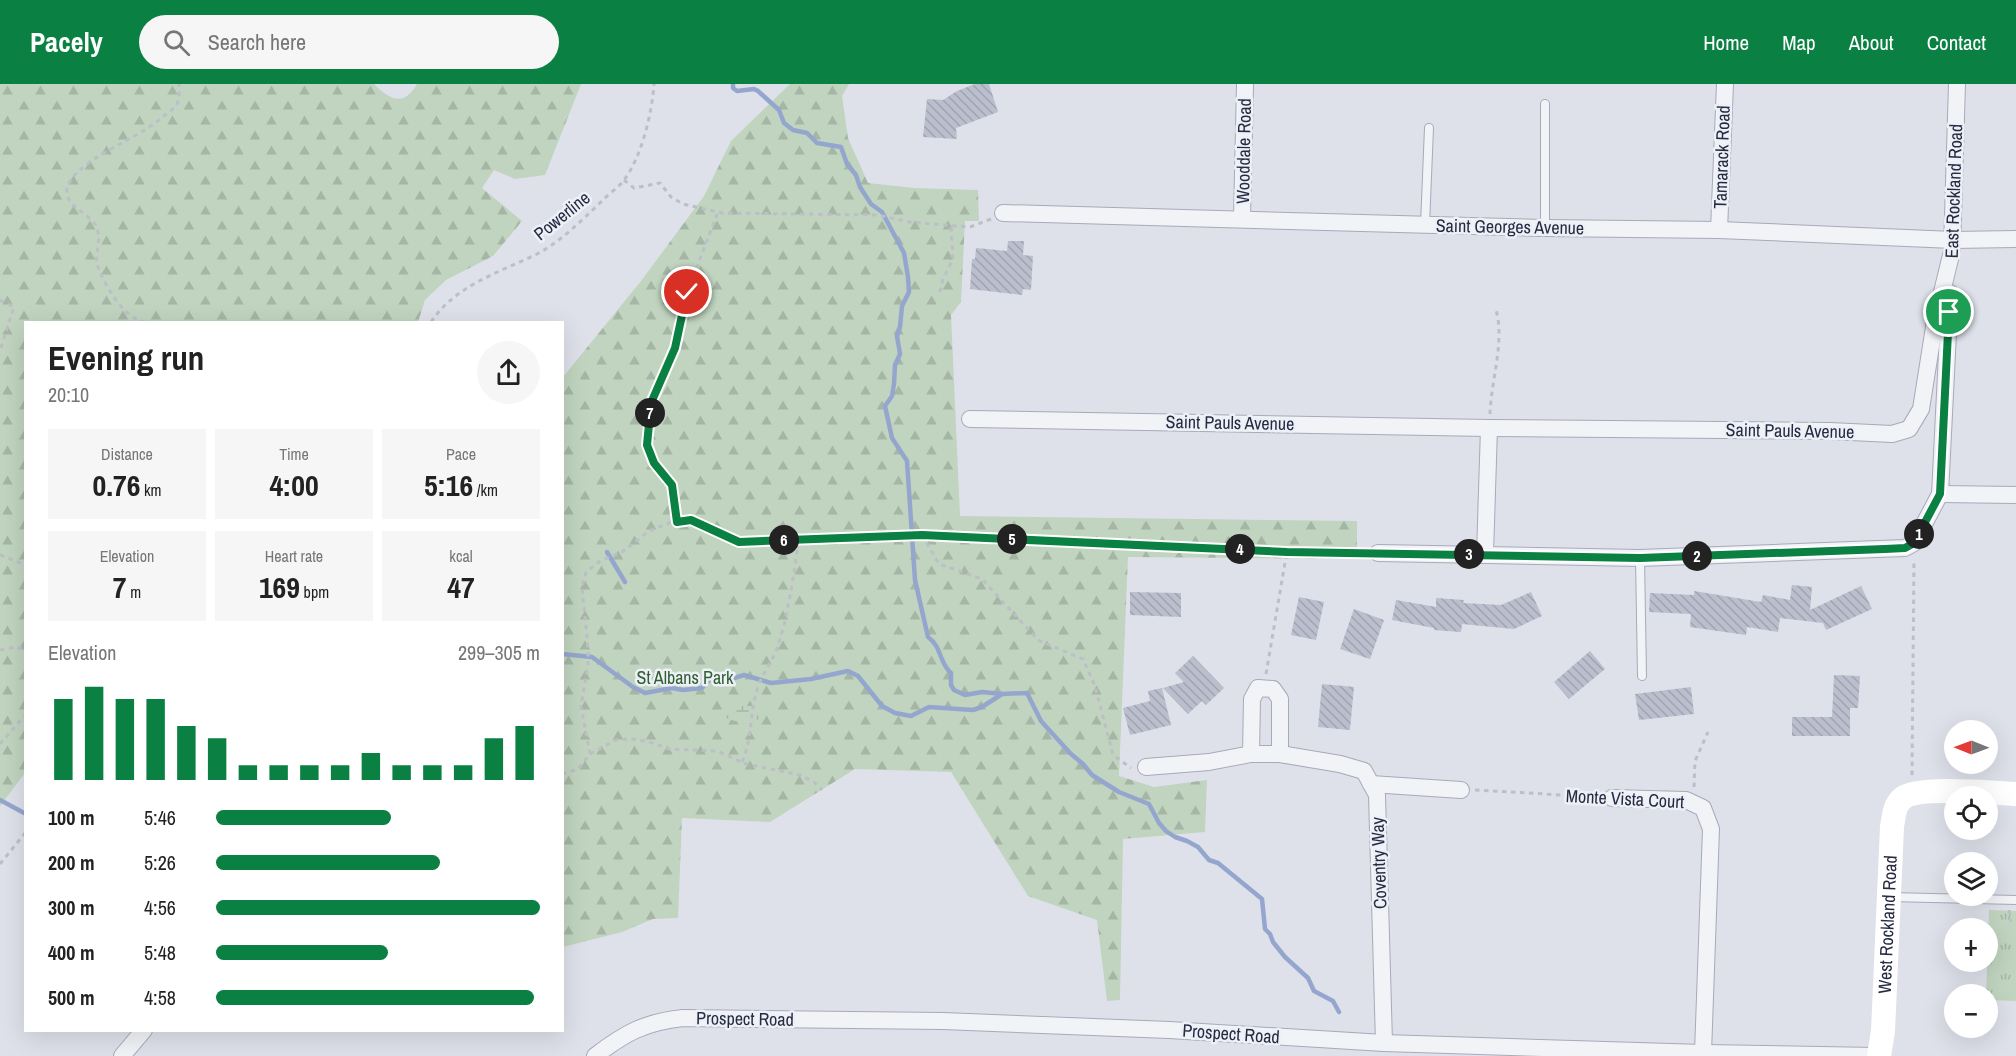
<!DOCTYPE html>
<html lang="en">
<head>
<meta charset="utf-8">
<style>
  :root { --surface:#fff; --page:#f6f6f6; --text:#222; --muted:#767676; --accent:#0b8043 }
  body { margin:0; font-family:"Archivo Narrow",sans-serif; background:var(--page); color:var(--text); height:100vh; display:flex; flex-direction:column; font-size:22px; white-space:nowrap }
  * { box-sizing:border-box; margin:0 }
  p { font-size:20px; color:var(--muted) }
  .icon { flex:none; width:33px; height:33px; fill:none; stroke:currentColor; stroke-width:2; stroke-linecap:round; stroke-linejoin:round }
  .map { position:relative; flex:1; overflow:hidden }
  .side { position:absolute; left:24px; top:237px; width:540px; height:711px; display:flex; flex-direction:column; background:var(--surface); border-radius:0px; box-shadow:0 6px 24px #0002 }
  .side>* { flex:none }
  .needle { width:39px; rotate:271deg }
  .fabs { position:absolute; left:1944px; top:636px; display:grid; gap:12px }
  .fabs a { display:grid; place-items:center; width:54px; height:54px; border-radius:50%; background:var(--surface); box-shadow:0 6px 24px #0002; font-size:30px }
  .pin { position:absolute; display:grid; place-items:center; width:51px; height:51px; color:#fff; margin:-26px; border:3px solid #fff; border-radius:50%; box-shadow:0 2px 6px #0007 }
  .km { position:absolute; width:30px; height:30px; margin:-15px; border-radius:50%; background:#222; color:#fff; font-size:16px; line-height:30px; text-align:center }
  .round { display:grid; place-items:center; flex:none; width:63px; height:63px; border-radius:32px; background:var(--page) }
  .head { display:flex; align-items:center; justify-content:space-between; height:102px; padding:0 24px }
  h1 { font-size:33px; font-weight:700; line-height:45px }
  .metrics { display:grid; grid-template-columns:repeat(3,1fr); gap:9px; height:102px; padding:6px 24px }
  .metrics div { display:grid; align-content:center; border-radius:0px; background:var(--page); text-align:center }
  .metrics b { font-size:30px; font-weight:700 }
  .metrics small { font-size:16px; font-weight:400 }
  .metrics p { font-size:16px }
  .chart { height:168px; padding:12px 24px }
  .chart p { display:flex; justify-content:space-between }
  .chart svg { width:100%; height:108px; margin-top:6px; stroke:var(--accent); stroke-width:6 }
  ul { padding:0 24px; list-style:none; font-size:20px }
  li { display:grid; grid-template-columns:96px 72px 1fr; align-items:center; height:45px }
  li i { height:15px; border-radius:8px; background:var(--accent) }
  header { display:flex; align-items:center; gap:36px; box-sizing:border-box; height:84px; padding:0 30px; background:var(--accent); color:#fff }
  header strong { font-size:28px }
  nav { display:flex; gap:33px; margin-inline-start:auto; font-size:21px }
  .search { width:420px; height:54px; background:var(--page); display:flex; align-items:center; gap:15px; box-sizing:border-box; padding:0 21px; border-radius:33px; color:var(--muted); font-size:22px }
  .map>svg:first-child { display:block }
  .grass { fill:url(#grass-tufts) }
  .forest { fill:url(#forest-firs) }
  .wetland { fill:url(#wetland-marsh) }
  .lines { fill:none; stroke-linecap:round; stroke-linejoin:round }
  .stream { stroke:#95a6ce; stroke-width:4.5 }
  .building { fill:url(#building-back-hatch) }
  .lane-casing { stroke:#a7aab8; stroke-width:10 }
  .street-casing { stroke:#a7aab8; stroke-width:18 }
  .path { stroke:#bdbfc8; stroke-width:3; stroke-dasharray:4.5 4.5; stroke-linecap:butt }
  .lane { stroke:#f2f3f7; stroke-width:8 }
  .street { stroke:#f2f3f7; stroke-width:16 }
  .secondary { stroke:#fff; stroke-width:24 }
  .route-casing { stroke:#fff; stroke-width:12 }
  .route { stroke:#0b8043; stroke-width:8 }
  .labels { text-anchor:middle; stroke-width:5; stroke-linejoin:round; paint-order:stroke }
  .street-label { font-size:18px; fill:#262b42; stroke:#eef0f7 }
  .park-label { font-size:18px; fill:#316031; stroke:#eef0f7 }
</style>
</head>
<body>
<header>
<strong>Pacely</strong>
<div class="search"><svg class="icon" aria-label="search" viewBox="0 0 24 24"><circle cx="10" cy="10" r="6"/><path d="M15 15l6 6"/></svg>Search here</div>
<nav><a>Home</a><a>Map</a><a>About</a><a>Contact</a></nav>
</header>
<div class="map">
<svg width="2016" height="972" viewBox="0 0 2016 972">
  <defs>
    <pattern id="grass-tufts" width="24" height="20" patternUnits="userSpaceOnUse" patternTransform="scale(1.5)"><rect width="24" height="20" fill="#c0d4bf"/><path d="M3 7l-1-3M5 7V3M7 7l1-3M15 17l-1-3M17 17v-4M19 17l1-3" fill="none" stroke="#a5b6a5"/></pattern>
    <pattern id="forest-firs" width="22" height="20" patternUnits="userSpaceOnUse" patternTransform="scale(1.5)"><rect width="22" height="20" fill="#c0d4bf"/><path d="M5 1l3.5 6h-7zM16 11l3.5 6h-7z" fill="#a5b6a5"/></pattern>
    <pattern id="wetland-marsh" width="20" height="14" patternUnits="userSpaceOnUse" patternTransform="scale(1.5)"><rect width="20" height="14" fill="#c0d4bf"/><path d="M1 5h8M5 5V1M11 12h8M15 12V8" fill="none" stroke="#a5b6a5"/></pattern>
    <pattern id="building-back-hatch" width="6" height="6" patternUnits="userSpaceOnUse" patternTransform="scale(1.5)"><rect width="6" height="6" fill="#bbbecd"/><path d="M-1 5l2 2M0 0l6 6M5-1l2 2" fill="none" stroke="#a1a3b1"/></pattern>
  </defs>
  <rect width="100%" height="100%" fill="#dee1ea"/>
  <path class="grass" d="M1989,826L2016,827V917L1988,916V910H1986Z"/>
  <g class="forest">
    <path d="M0,0H374C390,16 404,23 417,0H581L545,91L515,95L494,86L482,104L522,137L493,172L446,196L425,216L418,238H26L25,689L0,722Z"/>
    <path d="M790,0H849L842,12L848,54L868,99L914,104L978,106L979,137H965L961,218L951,231L960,432L1357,437V475L1128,473L1119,692L1154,703L1207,696L1205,748L1123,755L1120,916L1107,917L1097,836L1028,812L951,688L855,685L770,738L682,734L678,834L653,835L622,848L563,863V293L641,197L704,112L731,57Z"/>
  </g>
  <path class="wetland" d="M729,622H752L768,631C754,639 740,640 726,634L722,624Z"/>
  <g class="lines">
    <g class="stream">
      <path d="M733,0V4L737,7L754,5L758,7L779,26L784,39L793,46L807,49L817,59L841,63L847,80L856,91L860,103L871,120L882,128L904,169L908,193L909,208L902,222L900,243L897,252L900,270L895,281L894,300L892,312L885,322L892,354L907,377L915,496L928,553C942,563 939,579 951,589V601L954,606L965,611L982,608L1002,610L1027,609L1041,637L1071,670L1083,680L1092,691L1119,708L1149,720L1159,739L1166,747L1175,753L1187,757L1198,763L1209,776L1218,779L1262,815L1265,845L1270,850L1273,858L1285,873L1308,894L1314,907L1333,917L1339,928"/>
      <path d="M607,468L625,498"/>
      <path d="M562,570L592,573L633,603L645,609L672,604L683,606L702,604L711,594L731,595L744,591L771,599L811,595L848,587L858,592L882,622L895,629L911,632L929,623L973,626L982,623L1002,610"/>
      <path d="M0,716L26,730"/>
    </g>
  </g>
  <g class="building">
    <path d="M975,0H989L998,28L956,44L957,55L923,53L927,15L943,16L957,7Z"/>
    <path d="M1008,157H1024L1023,171L1033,172L1031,206L1023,205L1022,211L970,205L972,175H975L976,164L1007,167Z"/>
    <path d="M1792,501L1812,503L1810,526L1861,502L1872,525L1826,546L1823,539L1780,534L1778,548L1747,543L1746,551L1690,543L1691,530L1649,528L1650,509L1694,511V507L1761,518L1763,511L1790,516Z"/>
    <path d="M1130,508L1181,509V533L1130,531Z"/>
    <path d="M1531,508L1542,532L1514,545L1462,540L1461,548L1434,546V544L1392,536L1396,516L1436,523V514L1464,516L1463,519L1501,521Z"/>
    <path d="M1299,513L1324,518L1316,556L1291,551Z"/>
    <path d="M1354,525L1384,536L1370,575L1340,565Z"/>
    <path d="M1590,567L1605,585L1569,615L1554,598Z"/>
    <path d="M1193,572L1224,604L1206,621L1202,617L1188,630L1163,604L1184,598L1175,589Z"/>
    <path d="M1834,591L1860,592L1858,624H1850V652H1792V633H1832Z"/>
    <path d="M1322,600L1354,603L1350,646L1318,643Z"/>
    <path d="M1691,603L1694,630L1639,636L1635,610Z"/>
    <path d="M1162,604L1171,641L1130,651L1123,624L1150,617L1148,607Z"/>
  </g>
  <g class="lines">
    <defs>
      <g id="lane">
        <path d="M1545,20V144"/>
        <path d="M1425,141L1429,44"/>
        <path d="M1640,474L1642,592"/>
        <path d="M1890,813L2016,816"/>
      </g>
      <g id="street">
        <path d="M1003,129L1545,144L1719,146L1953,156L2016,155"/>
        <path d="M1242,135L1245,0"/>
        <path d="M1719,146L1725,0"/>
        <path d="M1952,165L1957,0"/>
        <path d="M970,335L1489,344L1830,347L1892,350L1909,345L1921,325L1935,237L1951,171"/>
        <path d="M1940,410L2016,411"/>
        <path d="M1378,469L1640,474L1905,464L1914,459L1940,410L1950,209"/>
        <path d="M1485,470L1489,344"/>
        <path d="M1251,670L1252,615L1258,604L1273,605L1280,615V670"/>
        <path d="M1146,683L1209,678L1251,670H1280L1340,680L1364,687L1377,711L1384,959"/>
        <path d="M1371,700L1461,706"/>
        <path d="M1612,714L1686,716L1703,724L1711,745L1703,969"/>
        <path d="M122,972L144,946"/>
        <path d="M595,972C625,949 645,938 683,934L943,937L1169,946L1384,959L1703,969L1876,972"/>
      </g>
    </defs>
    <use href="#lane" class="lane-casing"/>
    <use href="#street" class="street-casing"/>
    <g class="path">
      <path d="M624,96L634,104L660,99L671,113L683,120L722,129L878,131L909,138L970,143L991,135"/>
      <path d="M940,208L943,195L953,175L951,142"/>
      <path d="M0,216L14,223L0,267"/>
      <path d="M145,238C124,234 108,206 100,188C92,172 101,164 98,148C96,130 64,125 67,105C71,81 127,58 146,45C153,41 159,36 165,31C168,29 173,25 176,22C179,17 180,6 179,0"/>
      <path d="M431,238C456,201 498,189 537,170C563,156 583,135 604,115C610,109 619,103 624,96C642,72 652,29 654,0"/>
      <path d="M1490,330C1491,297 1505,257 1496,226"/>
      <path d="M677,438L672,401L654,379L647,361L651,319L675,264L687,208L718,128"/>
      <path d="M922,451L939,480L982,495L1038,556L1083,575L1095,602L1113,671L1131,684"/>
      <path d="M0,471L26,481"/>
      <path d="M0,566L16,563L26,566"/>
      <path d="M1266,590L1287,467"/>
      <path d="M0,660L26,630"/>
      <path d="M590,670L616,656L631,655L647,657L669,665L717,667L746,680L800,691L814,698L822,706"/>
      <path d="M742,678C753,653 749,631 757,606C761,591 772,579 777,564C789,530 793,492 799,455"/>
      <path d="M562,690L578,685L590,670L581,622L588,580V564L582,503L586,488L600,477L622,468L649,447L672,438L691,436L739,458L922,451L1287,467L1364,468"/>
      <path d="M1912,691L1914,475"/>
      <path d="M1694,703L1695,677L1708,648"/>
      <path d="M1475,706L1597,713"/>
      <path d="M0,780L26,748"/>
      <path d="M2009,826L2011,838"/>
    </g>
    <use href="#lane" class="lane"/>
    <use href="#street" class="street"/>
    <path class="secondary" id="s1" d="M1879,972L1883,947L1892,743C1894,732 1894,721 1903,714C1918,702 1994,709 2016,710"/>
  </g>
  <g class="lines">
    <defs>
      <path id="route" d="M687,208L675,264L651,319L647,361L654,379L672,401L677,438L691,436L739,458L922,451L1287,468L1640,474L1885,465L1905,464L1914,459L1940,410L1949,228"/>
    </defs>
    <use href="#route" class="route-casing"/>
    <use href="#route" class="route"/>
  </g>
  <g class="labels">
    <g class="street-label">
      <text transform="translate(1244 67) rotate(-89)" y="6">Wooddale Road</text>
      <text transform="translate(1722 73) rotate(-88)" y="6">Tamarack Road</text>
      <text transform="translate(1954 107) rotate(-88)" y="6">East Rockland Road</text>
      <text transform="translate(562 132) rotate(-39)" y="6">Powerline</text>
      <text transform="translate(1510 143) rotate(1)" y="6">Saint Georges Avenue</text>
      <text transform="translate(1230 339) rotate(1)" y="6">Saint Pauls Avenue</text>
      <text transform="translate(1790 347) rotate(1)" y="6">Saint Pauls Avenue</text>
      <text transform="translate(1625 715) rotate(3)" y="6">Monte Vista Court</text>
      <text transform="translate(1379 779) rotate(-92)" y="6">Coventry Way</text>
      <text dy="6" stroke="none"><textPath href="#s1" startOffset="132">West Rockland Road</textPath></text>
      <text transform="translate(745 935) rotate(1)" y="6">Prospect Road</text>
      <text transform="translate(1231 950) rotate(4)" y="6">Prospect Road</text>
    </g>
    <g class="park-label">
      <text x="685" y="600">St Albans Park</text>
    </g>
  </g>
</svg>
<div class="fabs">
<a><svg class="needle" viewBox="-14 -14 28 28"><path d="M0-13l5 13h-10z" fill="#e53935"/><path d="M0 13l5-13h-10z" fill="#767676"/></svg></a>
<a><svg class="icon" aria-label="locate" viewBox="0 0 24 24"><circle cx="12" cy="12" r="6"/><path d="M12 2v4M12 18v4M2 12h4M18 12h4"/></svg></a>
<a><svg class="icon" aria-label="layers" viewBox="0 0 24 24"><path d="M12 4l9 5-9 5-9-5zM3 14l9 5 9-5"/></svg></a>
<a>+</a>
<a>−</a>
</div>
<div class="pin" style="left:1949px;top:228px;background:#1e9e55"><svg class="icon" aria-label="arrive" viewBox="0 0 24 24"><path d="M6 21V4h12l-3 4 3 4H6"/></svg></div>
<div class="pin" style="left:687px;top:208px;background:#d93025"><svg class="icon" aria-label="check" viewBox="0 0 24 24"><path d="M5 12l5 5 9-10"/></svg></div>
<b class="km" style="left:1919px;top:450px">1</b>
<b class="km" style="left:1697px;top:472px">2</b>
<b class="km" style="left:1469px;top:470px">3</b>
<b class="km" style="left:1240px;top:465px">4</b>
<b class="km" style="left:1012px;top:455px">5</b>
<b class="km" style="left:784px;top:456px">6</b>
<b class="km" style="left:650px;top:329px">7</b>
<section class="side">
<div class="head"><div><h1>Evening run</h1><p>20:10</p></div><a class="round"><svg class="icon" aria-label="share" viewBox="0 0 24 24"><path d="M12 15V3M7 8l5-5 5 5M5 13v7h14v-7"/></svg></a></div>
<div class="metrics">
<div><p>Distance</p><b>0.76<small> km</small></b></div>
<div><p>Time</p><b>4:00</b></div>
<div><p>Pace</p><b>5:16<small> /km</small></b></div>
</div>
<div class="metrics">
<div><p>Elevation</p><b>7<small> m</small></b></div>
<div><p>Heart rate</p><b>169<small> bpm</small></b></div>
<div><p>kcal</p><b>47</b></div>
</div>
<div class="chart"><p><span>Elevation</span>299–305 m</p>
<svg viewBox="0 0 160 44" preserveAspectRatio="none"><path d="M5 44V11M15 44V6M25 44V11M35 44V11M45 44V22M55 44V27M65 44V38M75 44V38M85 44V38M95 44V38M105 44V33M115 44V38M125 44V38M135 44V38M145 44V27M155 44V22"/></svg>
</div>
<ul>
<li><b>100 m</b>5:46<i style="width:54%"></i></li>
<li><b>200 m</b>5:26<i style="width:69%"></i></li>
<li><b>300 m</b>4:56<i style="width:100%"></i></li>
<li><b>400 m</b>5:48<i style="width:53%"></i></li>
<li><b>500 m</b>4:58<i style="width:98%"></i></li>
</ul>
</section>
</div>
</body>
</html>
